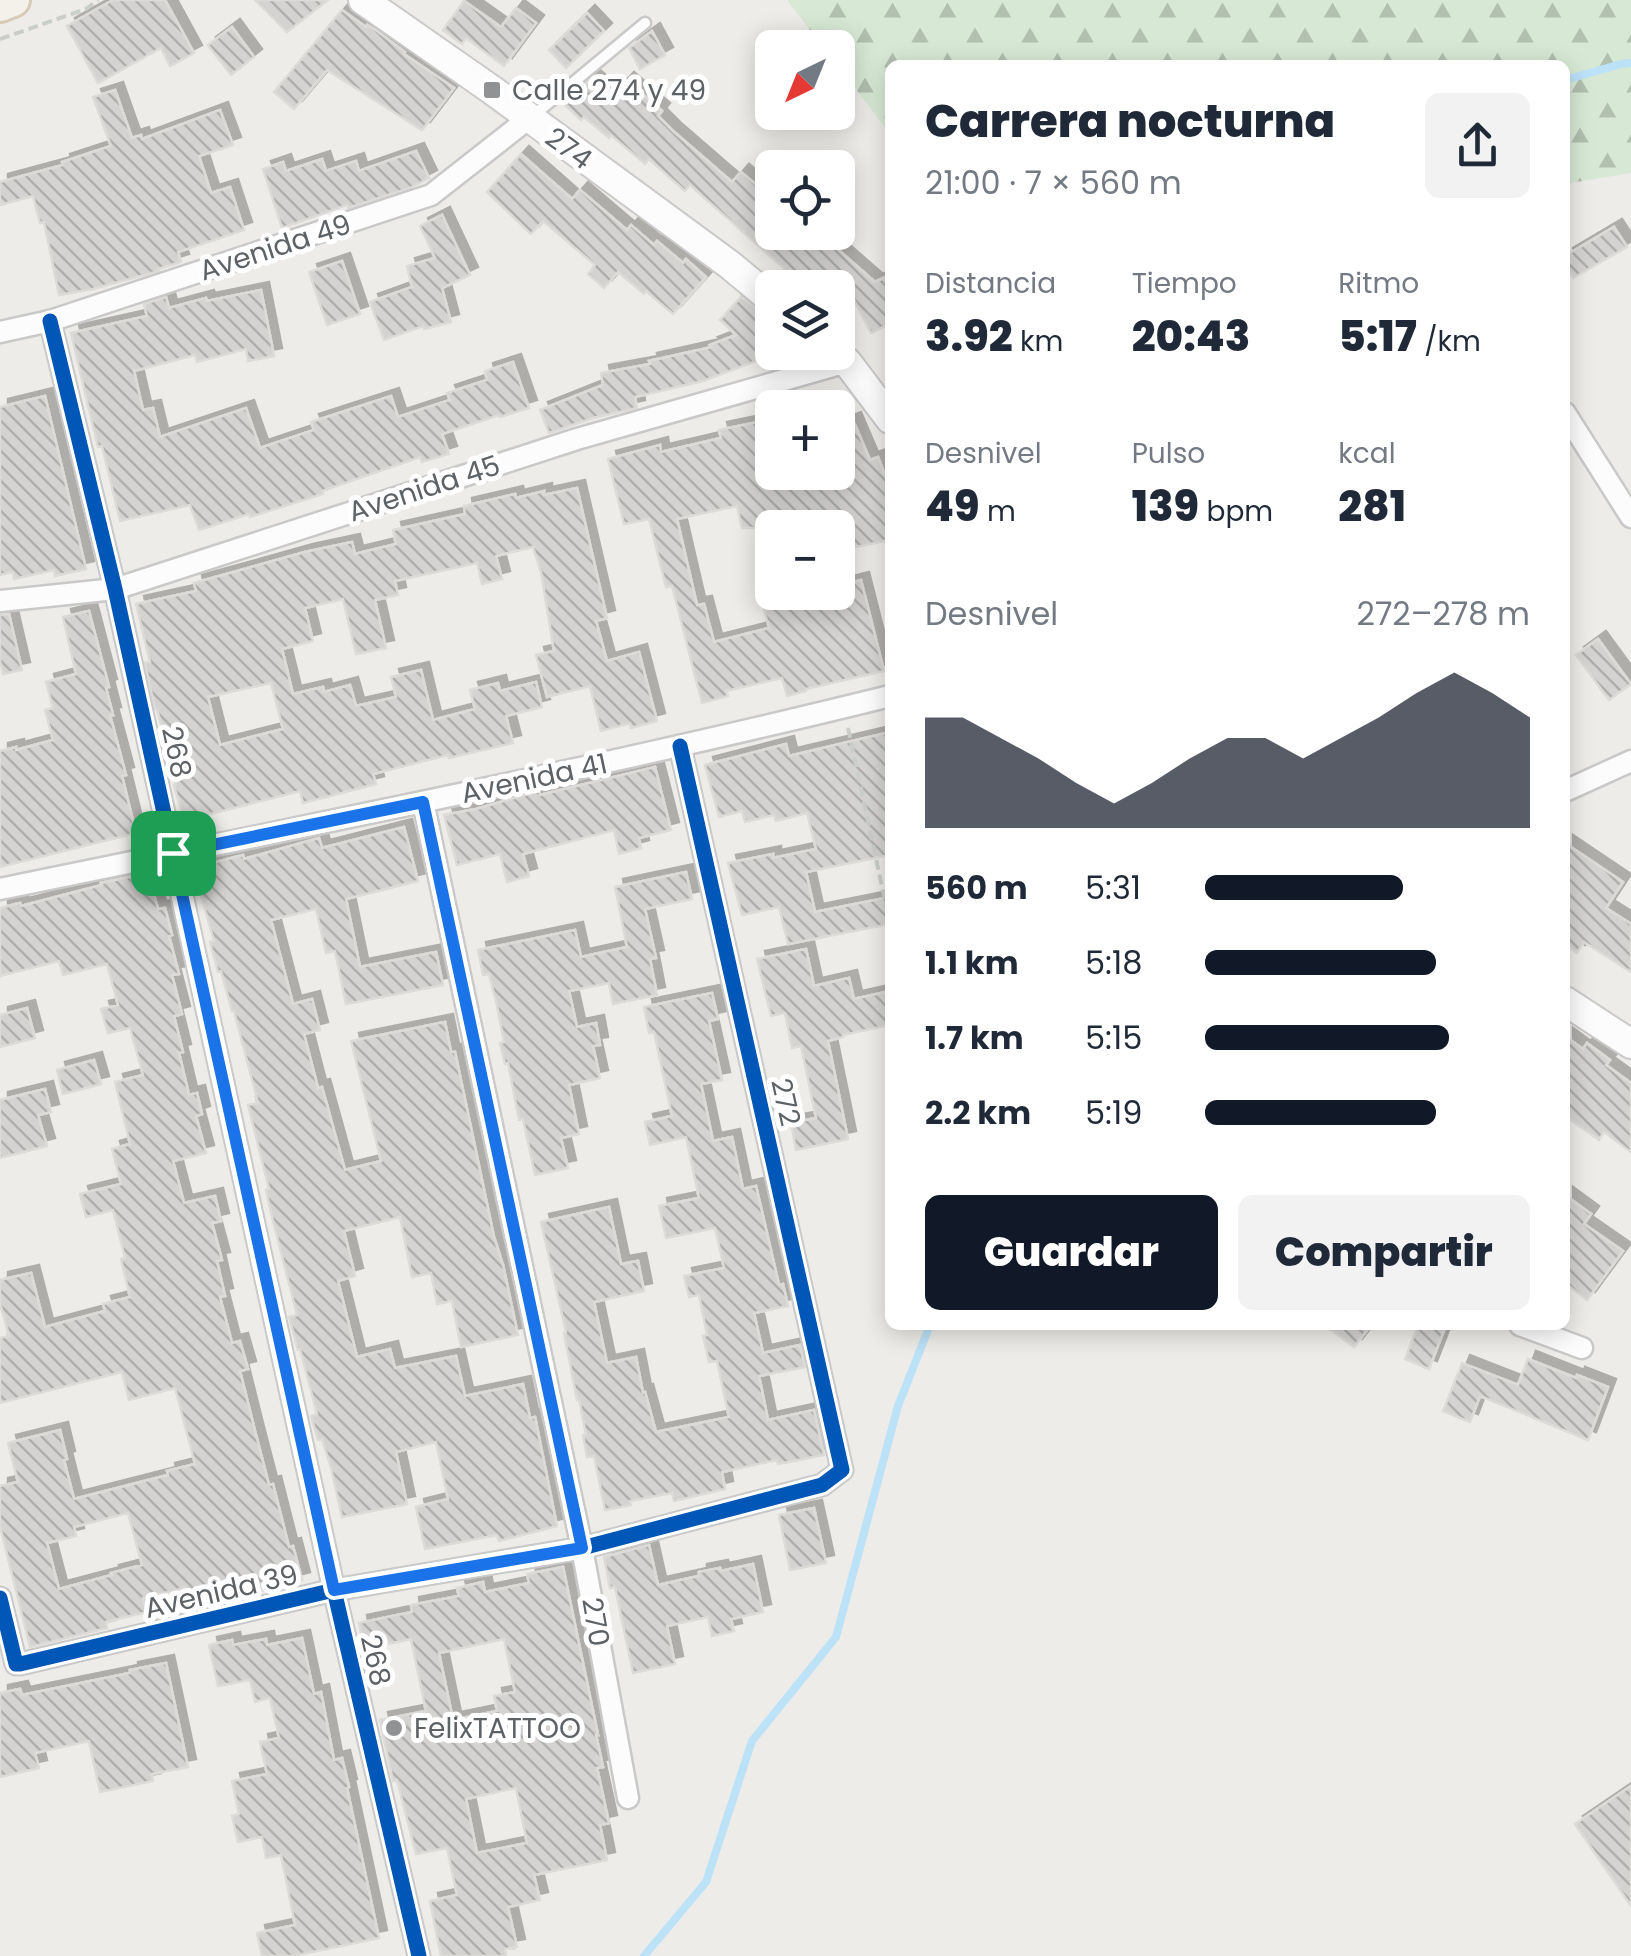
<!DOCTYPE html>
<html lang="es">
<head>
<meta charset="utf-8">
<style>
  :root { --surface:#fff; --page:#f2f2f3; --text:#1f2937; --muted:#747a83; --accent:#111827 }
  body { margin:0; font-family:Poppins,sans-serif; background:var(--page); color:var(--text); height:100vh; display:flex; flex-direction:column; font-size:38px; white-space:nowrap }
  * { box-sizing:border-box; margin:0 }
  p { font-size:32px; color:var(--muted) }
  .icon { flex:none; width:55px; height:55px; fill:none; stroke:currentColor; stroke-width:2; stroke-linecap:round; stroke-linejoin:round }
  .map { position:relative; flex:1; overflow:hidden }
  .sheet { position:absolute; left:885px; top:60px; width:685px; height:1270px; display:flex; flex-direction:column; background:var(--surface); border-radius:15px; box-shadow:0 5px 25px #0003 }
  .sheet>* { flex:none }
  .needle { width:65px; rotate:223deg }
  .controls { position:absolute; left:755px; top:30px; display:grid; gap:20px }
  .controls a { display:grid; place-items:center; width:100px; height:100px; border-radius:15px; background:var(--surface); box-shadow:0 5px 25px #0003; font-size:50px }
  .pin { position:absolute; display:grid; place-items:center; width:85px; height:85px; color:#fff; margin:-42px; border-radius:20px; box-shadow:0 5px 15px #0006 }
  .round { display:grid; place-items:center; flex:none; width:105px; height:105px; border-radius:15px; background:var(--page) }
  .head { display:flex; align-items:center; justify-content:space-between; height:170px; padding:0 40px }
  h1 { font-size:45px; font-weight:800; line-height:75px }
  .stats { display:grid; grid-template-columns:repeat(3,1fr); gap:15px; height:170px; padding:10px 40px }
  .stats div { display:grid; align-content:center }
  .stats b { font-size:42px; font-weight:800 }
  .stats small { font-size:28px; font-weight:400 }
  .stats p { font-size:28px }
  .chart { height:280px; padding:20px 40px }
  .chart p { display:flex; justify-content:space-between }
  .chart svg { width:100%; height:180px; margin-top:10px; fill:var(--accent); opacity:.7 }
  .primary-button { display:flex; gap:20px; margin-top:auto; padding:20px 40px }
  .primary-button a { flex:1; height:115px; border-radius:15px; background:var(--accent); color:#fff; font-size:40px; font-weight:800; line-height:115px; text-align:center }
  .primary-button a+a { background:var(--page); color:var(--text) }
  ul { padding:0 40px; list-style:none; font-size:32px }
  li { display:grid; grid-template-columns:160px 120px 1fr; align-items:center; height:75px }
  li i { height:25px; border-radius:12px; background:var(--accent) }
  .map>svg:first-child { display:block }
  .forest { fill:url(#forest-firs) }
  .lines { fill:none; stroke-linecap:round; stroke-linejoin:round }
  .stream { stroke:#bce2f8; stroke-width:8 }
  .building { fill:url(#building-back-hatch); stroke:#dddbd8; stroke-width:2.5; fill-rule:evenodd; filter:url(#shadow) }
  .lane-casing { stroke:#c9c9c9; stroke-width:15 }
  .street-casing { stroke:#c9c9c9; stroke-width:25 }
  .secondary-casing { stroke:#cacaca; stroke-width:32 }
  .primary-casing { stroke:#d6cbb6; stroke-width:38 }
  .path { stroke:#cacecb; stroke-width:4; stroke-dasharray:10 5; stroke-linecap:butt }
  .lane { stroke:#fcfcfc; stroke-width:10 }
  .street { stroke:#fcfcfc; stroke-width:20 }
  .secondary { stroke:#fcfcfc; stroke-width:28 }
  .primary { stroke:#f3f1e9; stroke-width:32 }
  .cycleway-casing { stroke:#fff; stroke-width:21 }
  .cycleway { stroke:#0057b8; stroke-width:15 }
  .route-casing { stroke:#fff; stroke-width:20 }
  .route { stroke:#1a73e8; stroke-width:12 }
  .poi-dot { fill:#909294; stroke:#fff; stroke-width:4 }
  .labels { text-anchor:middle; stroke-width:10; stroke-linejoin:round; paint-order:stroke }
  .poi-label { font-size:28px; fill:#5d6266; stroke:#fff; text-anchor:start }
  .street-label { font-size:28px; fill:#5d6266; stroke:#fff }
</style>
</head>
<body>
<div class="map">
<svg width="1631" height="1956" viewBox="0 0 1631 1956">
  <defs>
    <pattern id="forest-firs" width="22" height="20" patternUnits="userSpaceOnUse" patternTransform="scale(2.5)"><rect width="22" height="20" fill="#d7e9d4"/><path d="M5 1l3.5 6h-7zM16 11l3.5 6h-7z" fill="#b2c0b0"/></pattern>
    <pattern id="building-back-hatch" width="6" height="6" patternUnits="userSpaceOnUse" patternTransform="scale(2.5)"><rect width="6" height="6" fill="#d4d3d1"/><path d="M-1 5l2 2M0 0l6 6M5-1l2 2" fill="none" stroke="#afafad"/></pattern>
    <filter id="shadow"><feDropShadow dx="8" dy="-8" stdDeviation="0" flood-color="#0004"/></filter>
  </defs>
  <rect width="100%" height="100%" fill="#eeece8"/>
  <path class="forest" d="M787,0H1631V173L1565,184V65H890V134L838,66V48L823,47Z"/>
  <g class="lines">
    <g class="stream">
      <path d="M1565,80L1621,64L1631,63"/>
      <path d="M644,1956L706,1882L752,1741L836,1637L898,1406L930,1325"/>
    </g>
  </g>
  <g class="building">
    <path d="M113,0H165L194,53L170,66L161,48L98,83L67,26Z"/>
    <path d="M255,0H328L287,32Z"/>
    <path d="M464,1L501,27L516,8L536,23L504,66L466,38L462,44L443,30Z"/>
    <path d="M342,10L366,27L367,25L377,31L405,52L404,54L454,88L422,130L327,70L294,109L274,92Z"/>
    <path d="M587,13L604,31L566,68L549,50Z"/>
    <path d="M232,27L254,57L231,75L208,45Z"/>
    <path d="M652,31L665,55L640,69L629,48Z"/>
    <path d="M592,78L612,95L626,80L662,111L658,116L673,131L732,182L741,172L772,198V232H818L875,282L890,275V324L871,333L848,288H810L790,270L788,272L690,185L685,191L649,159L645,164L611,135L609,138L584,117L581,120L564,104Z"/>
    <path d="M115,90L132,138L141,135L142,139L220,110L233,145L199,156L211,193L230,187L244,230L178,252L181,262L158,269L159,271L93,289L59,295L44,222L40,223L33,196L0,205V182L63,165L62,162L111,146L93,97Z"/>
    <path d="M416,151L429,178L410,188L348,208L347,205L282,228L263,169L283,162L286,171L322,159L326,171L356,161L359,171Z"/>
    <path d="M521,154L572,199L580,190L627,230L631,225L654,245L657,241L683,263L686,259L706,277L673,314L646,291L644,294L618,272L604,288L588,274L595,265L543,221L531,234L487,192Z"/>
    <path d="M442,215L470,275L442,288L451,322L424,329L423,326L384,340L370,302L412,287L407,266L435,258L420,226Z"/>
    <path d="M1614,227L1627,247L1573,278L1565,265V256Z"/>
    <path d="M342,261L360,314L327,325L309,272Z"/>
    <path d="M261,290L274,356L248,361L246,349L197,362L195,355L134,371L143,410L153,408L160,437L246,408L260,448L314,430L311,422L391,396L398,417L450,400L447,393L487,380L485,371L513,362L529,408L500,417L499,415L442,434L449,454L422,462L420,457L322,491L323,494L250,517L249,514L199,530L190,505L120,521L102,446L98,447L90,414L71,333L147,316L144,304L166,297L169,308L206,298L207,301Z"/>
    <path d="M741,297L769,317L772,327V355L703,381L635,397L637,408L593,418L549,433L540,410L603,385L601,373L650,364L649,361L712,347L710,345L736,335L720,320Z"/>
    <path d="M45,396L86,569L55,576L54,570L14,579L13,572L0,575V407Z"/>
    <path d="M772,419V472H792L795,489L838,473V426L853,420L870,460L878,457L890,488V540L846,549L841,528H742L737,506L677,519L697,605L704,604L714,642L769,628L763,605L813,592H843L842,585L861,580L884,671L806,689V691L787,696L782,678L726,691L728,696L702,703L672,586L666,587L649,519L624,524L608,459L660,445L661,452L721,438L719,430Z"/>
    <path d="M577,488L607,618L596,621L607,661L639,652L657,721L631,728L630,723L601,731L590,686L547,697L536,655L554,651L541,572L533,547L496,556L502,579L482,584L477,563L395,581L398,595L375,600L386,648L356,654L343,599L305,608L313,641L282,649L293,694L323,687L324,692L350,685L356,706L396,697L391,677L421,670L433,720L475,709L470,690L498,683L500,691L536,682L542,707L506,716L513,743L449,758L448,755L373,774L376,784L303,803L300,791L184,821L174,785L176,784L169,752L157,709H155L145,663L150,662L136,604L196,591L194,583L305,552L352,542L355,554L396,544L393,530L465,514L464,506L515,494L516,498L544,491V495ZM271,683L283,729L220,745L208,697Z"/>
    <path d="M89,611L109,687L106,688L113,715H110L126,775L122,776L136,833L0,867V751L16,747V750L53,740L45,710L53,708L46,682L76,674L63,617Z"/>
    <path d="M9,614L22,670L3,674L0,661V615Z"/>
    <path d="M1598,639L1631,684L1609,700L1576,655Z"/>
    <path d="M890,732V855L806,872L815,912L890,897V924L788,944L779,907L742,915L728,863L773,854V858L816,849L807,813L776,821L774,815L745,822L742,811L719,817L705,765L786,744L789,756Z"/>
    <path d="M655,767L671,830L639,838L641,848L619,854L614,830L523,854L529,876L507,882L500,854L457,865L444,815L476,809L539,791L540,795Z"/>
    <path d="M404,827L418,881L346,899L360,967L436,952L443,985L346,1004L335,951L326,953L316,909L271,920L293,1004L312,999L320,1030L304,1034L318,1088L322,1087L345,1170L381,1161L351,1041L445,1022L451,1052H455L494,1237L503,1265L518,1335L461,1347L452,1301L437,1304L431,1273L412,1277L400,1217L344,1231L355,1276L338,1281L357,1357L390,1349L395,1368L456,1356L465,1396L523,1384L530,1418L535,1417L557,1526L499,1541L497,1535L425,1549L416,1507L448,1499L436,1442L396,1452L407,1504L342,1517L331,1468L322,1439L318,1440L311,1416L317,1414L300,1349L298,1350L289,1317L297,1315L271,1213L266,1190L269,1189L248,1105L258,1103L234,1011H232L221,971L218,972L210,942L214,941L193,868L243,855L244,859L319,838L322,848Z"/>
    <path d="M1565,843L1623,882L1606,908L1631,924V972L1584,942L1577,953L1565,945Z"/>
    <path d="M686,872L692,899L645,909L656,958L650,959L657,995L613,1004L609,983L569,991L577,1027L596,1023L600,1045L593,1046L600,1078L569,1085L579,1134L561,1138L568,1168L535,1175L523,1119L519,1120L508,1063L505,1064L500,1043L504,1042L497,1006L489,974L483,975L478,950L575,930L581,957L627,947L615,887Z"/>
    <path d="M148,873L158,909L165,908L172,935L169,936L179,974L172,975L182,1014L174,1016L183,1052L179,1053L189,1095L197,1093L202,1114L196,1116L206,1153L173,1161L184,1203L215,1196L221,1221L212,1223L222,1260L217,1261L225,1296L220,1297L232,1343L240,1341L248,1369L240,1371L255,1431L269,1485L273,1484L289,1547L293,1546L302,1580L249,1594L247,1588L189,1602L185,1588L143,1598L146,1612L106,1622L107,1628L30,1647L0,1526V1486L18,1482L8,1443L60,1430L67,1459L64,1460L74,1499L168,1475L167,1471L195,1464L175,1388L129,1400L122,1372L0,1403V1338L9,1336L0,1303V1280L31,1273L45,1327L105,1311L103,1304L130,1297L121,1259L125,1258L113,1210L86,1217L80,1194L121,1184L112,1149L130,1144L115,1082L143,1075L130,1028L108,1033L101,1009L118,1005L107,964L63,975L59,961L0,976V908L20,903L21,906L102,885L101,883ZM128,1513L142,1565L111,1573L112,1575L59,1589L47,1543L76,1536L74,1527Z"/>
    <path d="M806,949L814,986L849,978L854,999L890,991V1025L843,1035V1037L828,1041L848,1139L796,1150L791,1123L816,1118L801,1046L792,1048L785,1013L771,1016L757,959Z"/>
    <path d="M712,993L718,1019L709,1021L722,1080L701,1084L713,1141L732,1137L743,1189L756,1186L779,1285L783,1284L788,1306L754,1313L763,1353L800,1345L805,1367L759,1376L768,1420L814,1410L824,1455L778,1464L777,1460L722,1472L725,1489L674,1501L672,1493L630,1501L631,1505L605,1510L594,1456L587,1457L583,1435H586L579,1399L577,1400L564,1333L566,1332L541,1222L609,1207L621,1264L638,1261L644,1291L594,1302L607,1363L636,1357L643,1393L645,1392L656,1432L729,1417L717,1361L709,1362L703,1336L707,1335L699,1295L689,1297L684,1276L724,1268L715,1228L666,1238L659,1206L699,1198L686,1137L650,1145L645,1122L672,1116L654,1032L649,1033L644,1007Z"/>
    <path d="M27,1008L35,1038L0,1047V1015Z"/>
    <path d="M1565,1036L1583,1049L1587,1043L1610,1060L1606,1065L1631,1083V1152L1604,1132L1599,1140L1565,1116Z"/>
    <path d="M94,1060L101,1084L63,1094L57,1070Z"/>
    <path d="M45,1089L51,1112L38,1115L47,1146L0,1158V1100Z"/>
    <path d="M1565,1195L1591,1214L1584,1224L1623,1251L1587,1300L1565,1283Z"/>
    <path d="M1324,1325H1371L1354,1347Z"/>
    <path d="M1418,1325H1446L1429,1369L1405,1359Z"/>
    <path d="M1528,1359L1576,1378L1577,1375L1608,1387L1588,1440L1480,1396L1470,1422L1443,1411L1462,1363L1518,1385Z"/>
    <path d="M814,1508L826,1563L790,1570L779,1515Z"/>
    <path d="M649,1545L658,1585L699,1576V1572L720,1568L721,1571L753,1564L763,1612L731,1619L734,1631L712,1636L708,1617L667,1626L675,1664L633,1673L615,1587L610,1588L604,1557Z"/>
    <path d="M563,1567L598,1735H596L603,1767L597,1768L609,1823L600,1825L607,1860L534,1875L540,1900L508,1907L517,1947L505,1949L506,1956H441L430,1901L457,1895L447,1848L416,1854L397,1780L393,1781L380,1720L426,1711L411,1639L364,1649L359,1623L412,1612L411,1605L459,1596L457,1588L483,1582L485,1592L529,1583L527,1574ZM504,1639L515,1692L494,1696L497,1711L453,1720L439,1653ZM516,1788L527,1843L477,1853L466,1799Z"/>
    <path d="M302,1638L314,1694L321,1692L334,1760L342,1758L349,1787L347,1788L379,1938L293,1956H262L257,1933L295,1925L281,1855L266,1858L262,1837L238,1842L232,1816L239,1814L232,1781L267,1774L260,1742L279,1738L270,1698L255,1702L250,1680L218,1686L209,1645L232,1640L233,1645L266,1639L267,1645Z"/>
    <path d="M166,1663L188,1767L152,1774L153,1781L100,1792L89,1741L35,1753L39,1768L0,1777V1693L20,1689L22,1695L130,1673V1670Z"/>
    <path d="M1631,1786V1906L1575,1824Z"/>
  </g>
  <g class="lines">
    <defs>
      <path id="lane" d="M534,115L645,23"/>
      <g id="street">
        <path d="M50,321L115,589L334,1590L419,1956"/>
        <path d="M0,332L50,321L431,195L528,119"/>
        <path d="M1565,413L1631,517"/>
        <path d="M0,601L115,589L577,439L847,362"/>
        <path d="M1565,791L1631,761"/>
        <path d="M423,802L582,1548L628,1798"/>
        <path d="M0,889C297,828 595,769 890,696"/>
        <path d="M1520,1325L1582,1348"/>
        <path d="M0,1598L16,1664H20L334,1590L582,1548L822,1485L842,1470L680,746"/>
      </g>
      <g id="secondary">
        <path d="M363,0L492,90L730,265L772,300"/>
        <path d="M836,352L847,362L890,419"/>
        <path d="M1565,1001L1631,1044"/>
      </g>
      <path id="primary" d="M0,5L13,0"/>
    </defs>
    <use href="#lane" class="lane-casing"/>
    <use href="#street" class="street-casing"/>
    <use href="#secondary" class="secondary-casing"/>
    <use href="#primary" class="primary-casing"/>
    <g class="path">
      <path d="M0,39L86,9L98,0"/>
      <path d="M848,728L890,924"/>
    </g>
    <use href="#lane" class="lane"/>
    <use href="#street" class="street"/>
    <use href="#secondary" class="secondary"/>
    <use href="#primary" class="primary"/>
    <defs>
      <g id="cycleway">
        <path d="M50,321L115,589L334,1590L419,1956"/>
        <path d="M0,1598L16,1664H20L334,1590L582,1548L822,1485L842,1470L680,746"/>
      </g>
    </defs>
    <use href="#cycleway" class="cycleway-casing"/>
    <use href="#cycleway" class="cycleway"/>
  </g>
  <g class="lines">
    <defs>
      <path id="route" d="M423,802L582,1548L334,1590L173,853Z"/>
    </defs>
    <use href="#route" class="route-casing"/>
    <use href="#route" class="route"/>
  </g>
  <g class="poi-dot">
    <rect x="482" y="80" width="20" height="20" rx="5"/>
    <circle cx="394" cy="1728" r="10"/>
  </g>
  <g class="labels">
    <g class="poi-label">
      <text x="512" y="100">Calle 274 y 49</text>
      <text x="414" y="1738">FelixTATTOO</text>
    </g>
    <g class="street-label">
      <text transform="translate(569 148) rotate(36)" y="10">274</text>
      <text transform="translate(275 247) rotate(-18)" y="10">Avenida 49</text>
      <text transform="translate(424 488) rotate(-18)" y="10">Avenida 45</text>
      <text transform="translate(177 752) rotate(78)" y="10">268</text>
      <text transform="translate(534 778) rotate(-12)" y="10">Avenida 41</text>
      <text transform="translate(786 1102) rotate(77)" y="10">272</text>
      <text transform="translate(221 1591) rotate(-13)" y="10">Avenida 39</text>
      <text transform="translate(596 1622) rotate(80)" y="10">270</text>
      <text transform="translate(376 1660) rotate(77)" y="10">268</text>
    </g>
  </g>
</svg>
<div class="controls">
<a><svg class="needle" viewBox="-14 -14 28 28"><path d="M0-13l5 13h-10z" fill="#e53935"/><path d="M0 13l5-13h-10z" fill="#747a83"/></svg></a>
<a><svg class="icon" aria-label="locate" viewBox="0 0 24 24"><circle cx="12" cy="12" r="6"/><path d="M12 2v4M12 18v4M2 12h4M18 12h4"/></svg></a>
<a><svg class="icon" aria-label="layers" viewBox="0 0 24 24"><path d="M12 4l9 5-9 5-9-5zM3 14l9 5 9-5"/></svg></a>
<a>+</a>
<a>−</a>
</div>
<div class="pin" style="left:173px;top:853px;background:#1e9e55"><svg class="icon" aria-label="arrive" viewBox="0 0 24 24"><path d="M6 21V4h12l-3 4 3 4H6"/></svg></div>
<section class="sheet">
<div class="head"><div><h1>Carrera nocturna</h1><p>21:00 · 7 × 560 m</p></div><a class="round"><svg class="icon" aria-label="share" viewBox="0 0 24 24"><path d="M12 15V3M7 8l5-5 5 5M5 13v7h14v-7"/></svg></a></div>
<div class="stats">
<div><p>Distancia</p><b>3.92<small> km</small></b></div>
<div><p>Tiempo</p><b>20:43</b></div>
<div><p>Ritmo</p><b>5:17<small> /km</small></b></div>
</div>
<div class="stats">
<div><p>Desnivel</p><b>49<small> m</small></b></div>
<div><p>Pulso</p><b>139<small> bpm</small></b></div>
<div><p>kcal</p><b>281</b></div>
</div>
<div class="chart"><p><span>Desnivel</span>272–278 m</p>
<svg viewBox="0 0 160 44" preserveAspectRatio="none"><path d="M0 44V17L10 17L20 22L30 27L40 33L50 38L60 33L70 27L80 22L90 22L100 27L110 22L120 17L130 11L140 6L150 11L160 17V44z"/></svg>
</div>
<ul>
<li><b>560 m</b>5:31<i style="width:61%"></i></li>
<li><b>1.1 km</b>5:18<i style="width:71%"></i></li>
<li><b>1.7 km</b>5:15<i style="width:75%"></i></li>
<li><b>2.2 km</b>5:19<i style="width:71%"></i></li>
</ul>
<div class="primary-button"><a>Guardar</a><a>Compartir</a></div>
</section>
</div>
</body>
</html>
